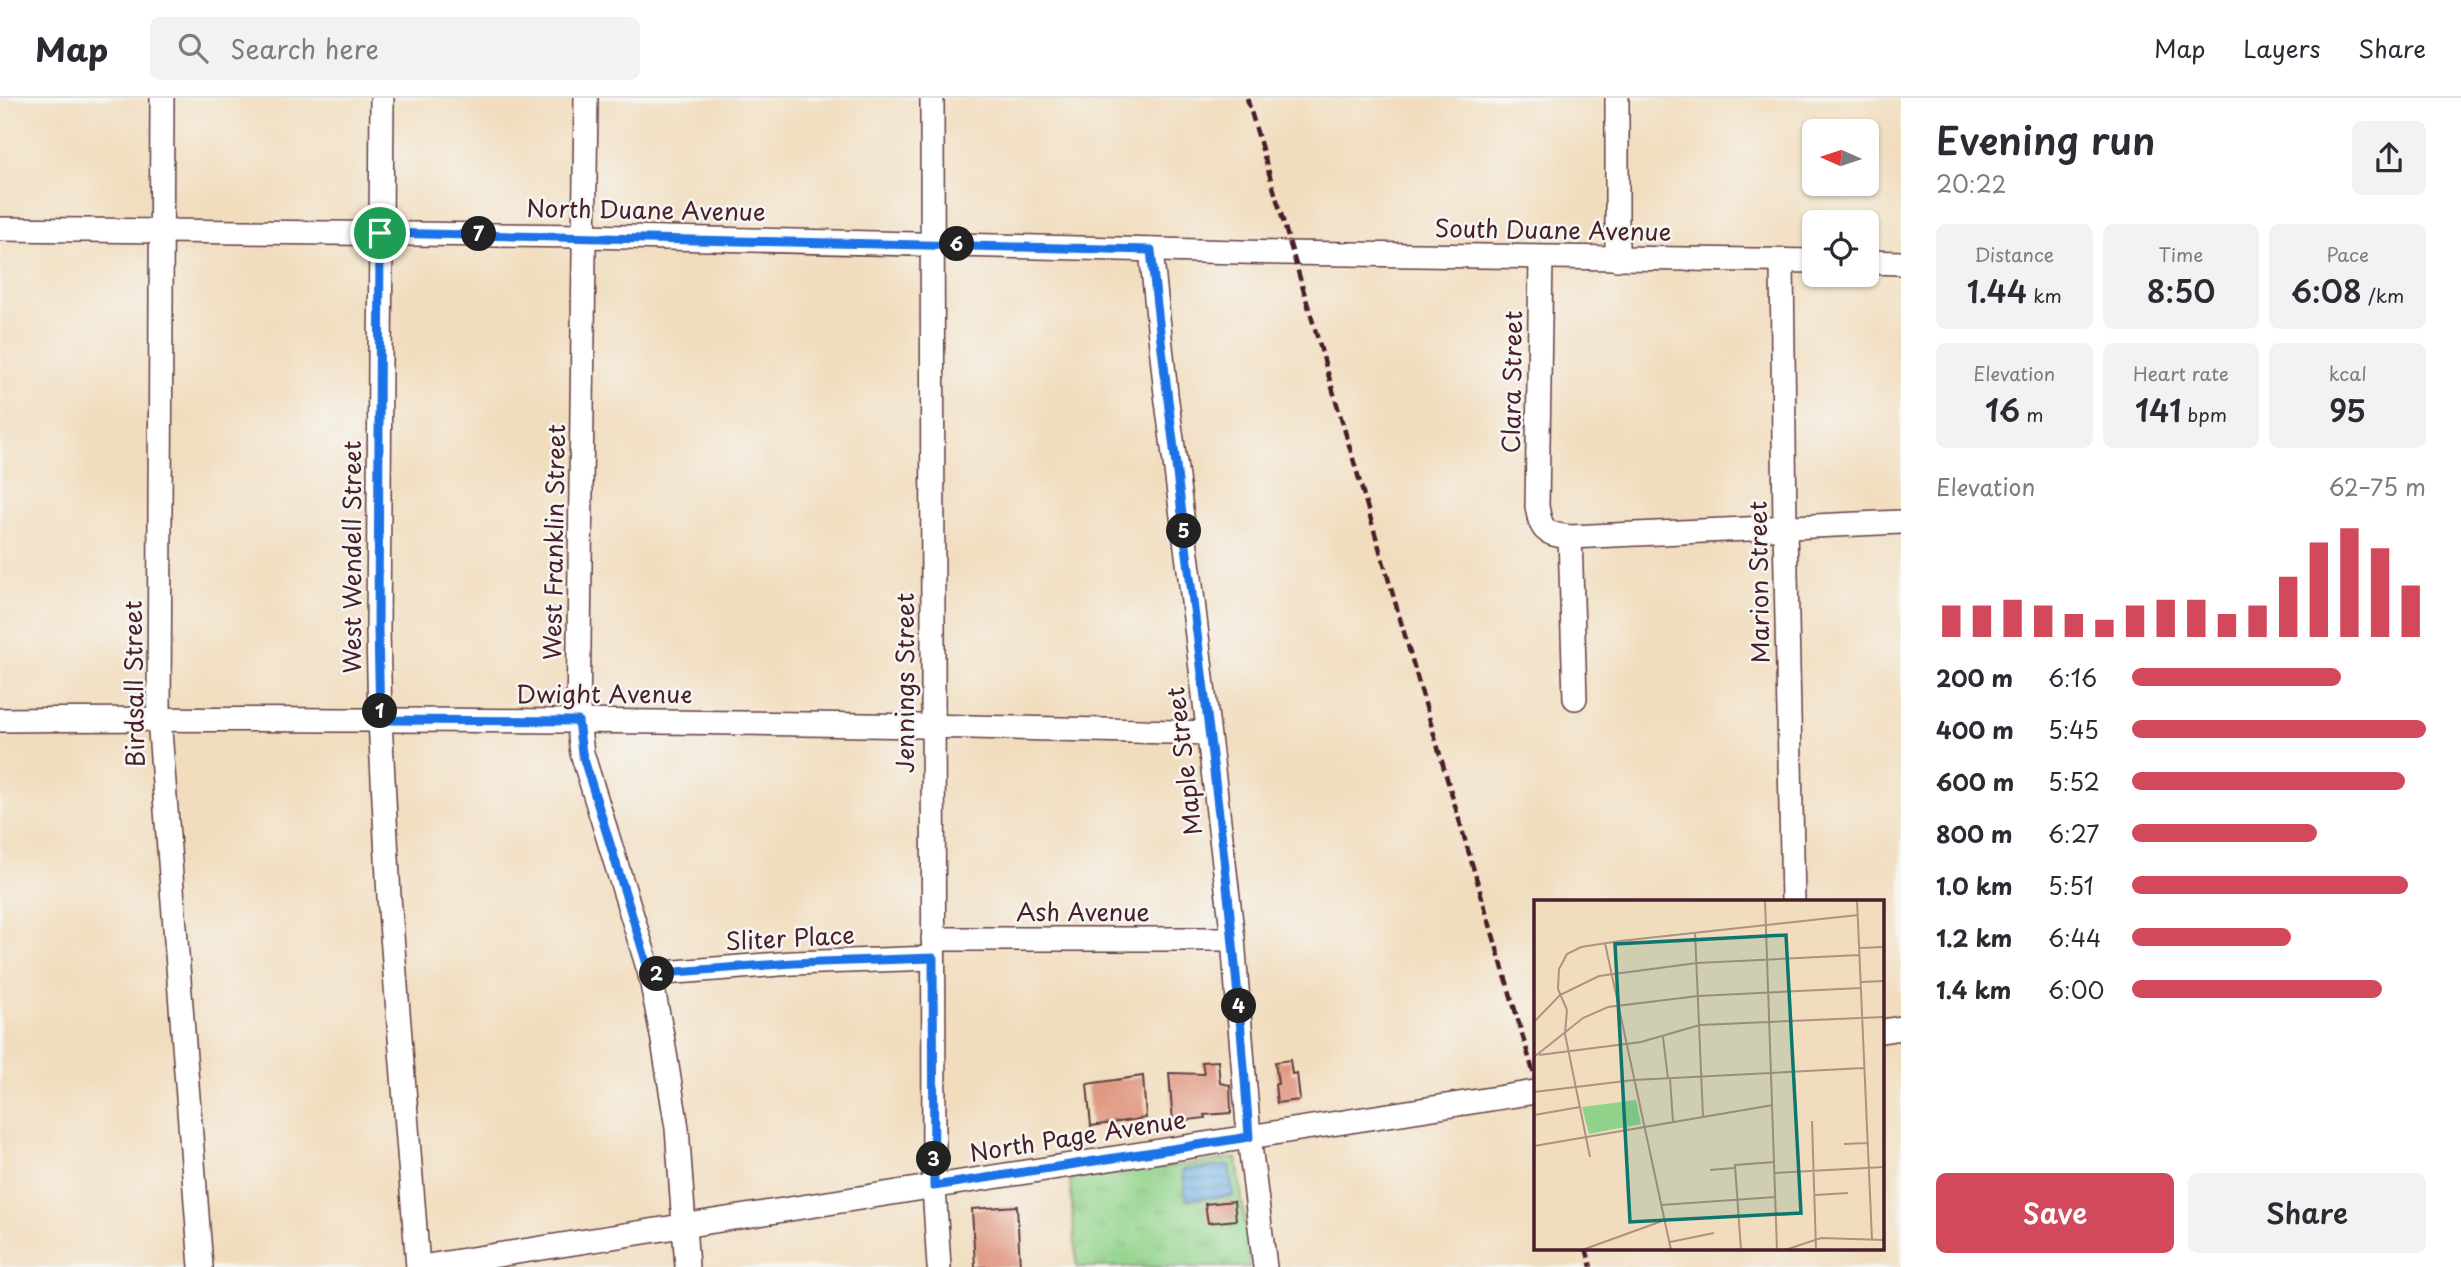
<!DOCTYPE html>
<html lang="en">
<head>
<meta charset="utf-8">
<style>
  :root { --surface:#fff; --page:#f2f2f3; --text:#2b2b33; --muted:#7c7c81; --line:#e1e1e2; --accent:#d1495b }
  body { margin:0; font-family:"Playpen Sans",sans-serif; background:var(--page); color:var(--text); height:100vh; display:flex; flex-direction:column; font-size:26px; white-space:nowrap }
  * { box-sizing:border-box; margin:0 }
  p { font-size:23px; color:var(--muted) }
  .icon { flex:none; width:38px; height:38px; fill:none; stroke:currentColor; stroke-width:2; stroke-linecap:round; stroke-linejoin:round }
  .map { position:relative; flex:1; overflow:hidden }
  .sheet { display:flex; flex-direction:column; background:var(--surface); width:560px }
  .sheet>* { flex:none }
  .needle { width:46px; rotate:273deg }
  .controls { position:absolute; left:1802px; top:21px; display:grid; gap:14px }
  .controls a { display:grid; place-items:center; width:77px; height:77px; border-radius:10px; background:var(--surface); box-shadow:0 2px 5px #0004; font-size:35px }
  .pin { position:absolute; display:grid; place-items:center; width:60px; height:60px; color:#fff; margin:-30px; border:4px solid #fff; border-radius:50%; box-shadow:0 2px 7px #0007 }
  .km { position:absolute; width:35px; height:35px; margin:-18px; border-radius:50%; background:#222; color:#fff; font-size:19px; line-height:35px; text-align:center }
  .round { display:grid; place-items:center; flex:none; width:74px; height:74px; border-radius:10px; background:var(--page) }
  .head { display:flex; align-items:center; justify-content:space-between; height:119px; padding:0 35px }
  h1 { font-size:38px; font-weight:600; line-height:52px }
  .stats { display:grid; grid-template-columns:repeat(3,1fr); gap:10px; height:119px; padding:7px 35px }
  .stats div { display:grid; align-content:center; border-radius:10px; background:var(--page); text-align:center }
  .stats b { font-size:30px; font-weight:600 }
  .stats small { font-size:19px; font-weight:400 }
  .stats p { font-size:19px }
  .chart { height:196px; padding:14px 35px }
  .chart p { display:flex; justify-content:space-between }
  .chart svg { width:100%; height:126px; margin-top:7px; stroke:var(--accent); stroke-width:6 }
  .cta { display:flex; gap:14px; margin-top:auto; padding:14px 35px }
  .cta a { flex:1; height:80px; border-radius:10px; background:var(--accent); color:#fff; font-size:28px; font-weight:600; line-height:80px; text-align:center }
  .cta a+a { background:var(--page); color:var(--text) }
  ul { padding:0 35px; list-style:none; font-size:23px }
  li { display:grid; grid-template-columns:112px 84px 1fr; align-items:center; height:52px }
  li i { height:18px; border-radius:9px; background:var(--accent) }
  header { display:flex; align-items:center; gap:42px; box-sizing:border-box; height:98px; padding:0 35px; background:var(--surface); border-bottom:2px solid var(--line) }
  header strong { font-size:33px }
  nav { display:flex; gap:38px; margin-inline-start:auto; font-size:24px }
  .search { width:490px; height:63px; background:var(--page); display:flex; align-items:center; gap:18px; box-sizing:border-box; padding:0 24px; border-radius:10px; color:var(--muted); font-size:26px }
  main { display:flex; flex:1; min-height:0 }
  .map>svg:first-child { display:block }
  .park { fill:url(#park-tufts); stroke:#6e795a; stroke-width:2 }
  .water { fill:url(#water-rules); stroke:#5d6888; stroke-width:2 }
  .building { fill:#df937c }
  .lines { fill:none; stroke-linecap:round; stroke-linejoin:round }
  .minor-casing { stroke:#633c41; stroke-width:26 }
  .minor { stroke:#fff; stroke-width:23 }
  .rail { stroke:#4a1f2b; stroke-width:4.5; stroke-dasharray:10 5; stroke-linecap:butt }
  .route-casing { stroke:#fff; stroke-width:14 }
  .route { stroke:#1a73e8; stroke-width:9 }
  .labels { text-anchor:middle; stroke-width:5; stroke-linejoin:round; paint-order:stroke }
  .street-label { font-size:24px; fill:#4a1f2b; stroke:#f6f6f2 }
  .inset-road { fill:none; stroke:#ae9183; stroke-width:2 }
  .view { fill:#0f766e; fill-opacity:0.15; stroke:#0f766e; stroke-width:3.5 }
  .inset-edge { fill:none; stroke:#4a1f2b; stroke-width:3.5 }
</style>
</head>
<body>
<header>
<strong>Map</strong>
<div class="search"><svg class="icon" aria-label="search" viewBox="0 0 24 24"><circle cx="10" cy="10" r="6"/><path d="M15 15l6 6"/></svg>Search here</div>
<nav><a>Map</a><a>Layers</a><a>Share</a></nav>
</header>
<main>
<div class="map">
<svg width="1901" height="1169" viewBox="0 0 1901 1169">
  <defs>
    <pattern id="park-tufts" width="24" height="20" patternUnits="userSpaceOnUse" patternTransform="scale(1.75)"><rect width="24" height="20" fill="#91d38a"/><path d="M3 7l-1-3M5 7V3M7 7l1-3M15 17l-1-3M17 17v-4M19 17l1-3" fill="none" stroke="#7fb577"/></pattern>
    <pattern id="water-rules" width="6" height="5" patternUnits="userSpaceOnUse" patternTransform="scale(1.75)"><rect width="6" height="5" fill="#70b1e4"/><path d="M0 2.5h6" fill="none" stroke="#5e8fb9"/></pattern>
  </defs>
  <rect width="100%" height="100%" fill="#f6f6f2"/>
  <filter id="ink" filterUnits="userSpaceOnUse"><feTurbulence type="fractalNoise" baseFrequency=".0143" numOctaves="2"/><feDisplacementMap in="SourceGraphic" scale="14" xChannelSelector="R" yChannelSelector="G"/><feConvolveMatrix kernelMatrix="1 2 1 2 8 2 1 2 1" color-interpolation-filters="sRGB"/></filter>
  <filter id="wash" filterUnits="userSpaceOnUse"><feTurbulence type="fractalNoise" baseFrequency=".00686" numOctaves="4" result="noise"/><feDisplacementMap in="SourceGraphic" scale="28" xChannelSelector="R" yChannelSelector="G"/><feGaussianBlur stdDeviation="1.57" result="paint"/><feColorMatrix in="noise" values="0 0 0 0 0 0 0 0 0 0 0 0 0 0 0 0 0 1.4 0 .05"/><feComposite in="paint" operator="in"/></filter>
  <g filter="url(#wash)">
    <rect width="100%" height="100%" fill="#f1ddbe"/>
    <path class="park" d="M1237,1060L1250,1169H1077L1070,1081Z"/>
    <path class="water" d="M1229,1067L1233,1098L1186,1102L1183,1072Z"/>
    <g id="blocks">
      <g class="building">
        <path d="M1290,962L1292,976L1297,975L1300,1002L1277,1005L1275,986H1278L1275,964Z"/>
        <path d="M1218,963L1220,985L1230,987L1231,1015L1204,1017L1205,1020L1173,1024L1169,975L1204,976L1202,964Z"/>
        <path d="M1143,978L1146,1020L1091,1028L1087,986Z"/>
        <path d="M1234,1103L1236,1122L1208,1125L1205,1106Z"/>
        <path d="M1017,1108L1020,1169H975L972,1111Z"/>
      </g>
    </g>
  </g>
  <g filter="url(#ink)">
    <use href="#blocks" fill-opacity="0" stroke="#633c41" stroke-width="2"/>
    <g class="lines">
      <defs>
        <g id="minor">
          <path d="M162,0L159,620L201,1169"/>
          <path d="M382,0L378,532L380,622L389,799L418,1169"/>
          <path d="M586,0L578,623L582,655L650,876L662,937L677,1030L687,1169"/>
          <path d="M932,0L934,1089L939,1169"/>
          <path d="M0,131L585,138L1282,155L1815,163"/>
          <path d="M1151,152L1166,296L1191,487L1233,841L1249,1039L1265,1169"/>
          <path d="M1541,160L1537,408C1541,433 1545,436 1570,439L1901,424"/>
          <path d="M1617,161V0"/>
          <path d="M1782,163L1785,429L1793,803"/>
          <path d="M1867,164L1901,165"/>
          <path d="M1570,439L1575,600"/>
          <path d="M0,622C128,620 255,622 383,622C658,623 933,627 1208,635"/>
          <path d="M933,841H1233"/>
          <path d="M650,876L793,865L933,860"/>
          <path d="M1882,933L1901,930"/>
          <path d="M421,1169L1535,994"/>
        </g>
      </defs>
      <use href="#minor" class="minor-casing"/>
      <use href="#minor" class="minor"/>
      <g class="rail">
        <path d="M1247,0L1535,980"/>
        <path d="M1586,1150L1591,1169"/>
      </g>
    </g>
  </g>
  <g class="lines" filter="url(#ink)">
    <defs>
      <path id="route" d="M380,135L1151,152C1182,448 1230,742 1249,1039L934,1088L933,860L793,865L650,876L582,655L578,623L380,622L378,532Z"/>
    </defs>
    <use href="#route" class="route-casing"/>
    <use href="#route" class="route"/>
  </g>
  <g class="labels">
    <g class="street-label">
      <text transform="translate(646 113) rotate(1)" y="8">North Duane Avenue</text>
      <text transform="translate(1553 133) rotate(1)" y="8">South Duane Avenue</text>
      <text transform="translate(1513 284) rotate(-89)" y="8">Clara Street</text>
      <text transform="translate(555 444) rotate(-89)" y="8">West Franklin Street</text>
      <text transform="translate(353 459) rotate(-90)" y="8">West Wendell Street</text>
      <text transform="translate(1760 484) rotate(-91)" y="8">Marion Street</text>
      <text transform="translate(906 585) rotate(-90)" y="8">Jennings Street</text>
      <text transform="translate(135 586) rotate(-91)" y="8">Birdsall Street</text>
      <text x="604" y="605">Dwight Avenue</text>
      <text transform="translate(1185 663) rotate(-97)" y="8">Maple Street</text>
      <text x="1083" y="823">Ash Avenue</text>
      <text transform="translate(790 841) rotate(-3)" y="8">Sliter Place</text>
      <text transform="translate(1078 1039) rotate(-9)" y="8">North Page Avenue</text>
    </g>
  </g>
  <g transform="translate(1534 802)">
    <rect width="350" height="350" fill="#f1ddbe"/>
    <path d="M102,200L107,224L55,234L48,207Z" fill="#91d38a"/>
    <path class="inset-road" d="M231,0L243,350M323,0L338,340M161,32L169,217M71,43L137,350M325,48L350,47M327,82L350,81M0,122L26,95L65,76L163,63L325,55M129,137L134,179M5,155L107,142L166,125L350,117M0,157L49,118L74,107L164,96L327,88M136,178L139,222M0,192L100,180L330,168M0,215L46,207M278,221L282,350M310,244L333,243M0,246L239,205M56,257L31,134L33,110L24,89L25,69L33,54L47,47L86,41L324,15M176,270L200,268M241,273L350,267M281,295L314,293M127,305L242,297M136,342L180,333M48,350L131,320M207,350L201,265L241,262M251,350L287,338L350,340"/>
    <path class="view" d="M252,35L267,313L96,322L81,44Z"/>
    <rect width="350" height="350" class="inset-edge"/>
  </g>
</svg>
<div class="controls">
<a><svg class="needle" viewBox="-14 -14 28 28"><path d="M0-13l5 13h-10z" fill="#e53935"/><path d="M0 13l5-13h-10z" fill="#7c7c81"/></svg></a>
<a><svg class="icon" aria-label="locate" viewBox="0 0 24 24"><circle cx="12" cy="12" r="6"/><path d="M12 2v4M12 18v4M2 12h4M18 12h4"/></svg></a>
</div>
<div class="pin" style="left:380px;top:135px;background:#1e9e55"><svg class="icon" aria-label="arrive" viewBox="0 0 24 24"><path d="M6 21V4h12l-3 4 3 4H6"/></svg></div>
<b class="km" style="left:380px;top:613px">1</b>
<b class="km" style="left:657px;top:876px">2</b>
<b class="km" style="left:934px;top:1061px">3</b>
<b class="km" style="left:1239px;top:908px">4</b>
<b class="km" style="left:1184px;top:433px">5</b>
<b class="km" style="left:957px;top:146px">6</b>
<b class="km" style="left:479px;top:136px">7</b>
</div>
<section class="sheet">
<div class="head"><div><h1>Evening run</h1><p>20:22</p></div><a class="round"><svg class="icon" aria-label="share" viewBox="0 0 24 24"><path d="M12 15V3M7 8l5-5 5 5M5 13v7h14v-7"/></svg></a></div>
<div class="stats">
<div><p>Distance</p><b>1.44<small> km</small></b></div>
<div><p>Time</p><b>8:50</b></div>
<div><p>Pace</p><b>6:08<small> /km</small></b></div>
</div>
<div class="stats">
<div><p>Elevation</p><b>16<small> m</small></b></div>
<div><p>Heart rate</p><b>141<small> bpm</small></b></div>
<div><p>kcal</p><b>95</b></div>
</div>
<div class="chart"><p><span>Elevation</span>62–75 m</p>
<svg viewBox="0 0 160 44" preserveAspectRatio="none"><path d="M5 44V33M15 44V33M25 44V31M35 44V33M45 44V36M55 44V38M65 44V33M75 44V31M85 44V31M95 44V36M105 44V33M115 44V23M125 44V11M135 44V6M145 44V13M155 44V26"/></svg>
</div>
<ul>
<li><b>200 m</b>6:16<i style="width:71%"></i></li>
<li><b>400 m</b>5:45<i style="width:100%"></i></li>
<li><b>600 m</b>5:52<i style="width:93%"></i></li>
<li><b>800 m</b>6:27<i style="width:63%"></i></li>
<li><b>1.0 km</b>5:51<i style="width:94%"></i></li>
<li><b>1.2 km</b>6:44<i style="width:54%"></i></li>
<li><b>1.4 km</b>6:00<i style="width:85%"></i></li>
</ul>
<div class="cta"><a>Save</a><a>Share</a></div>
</section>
</main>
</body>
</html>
